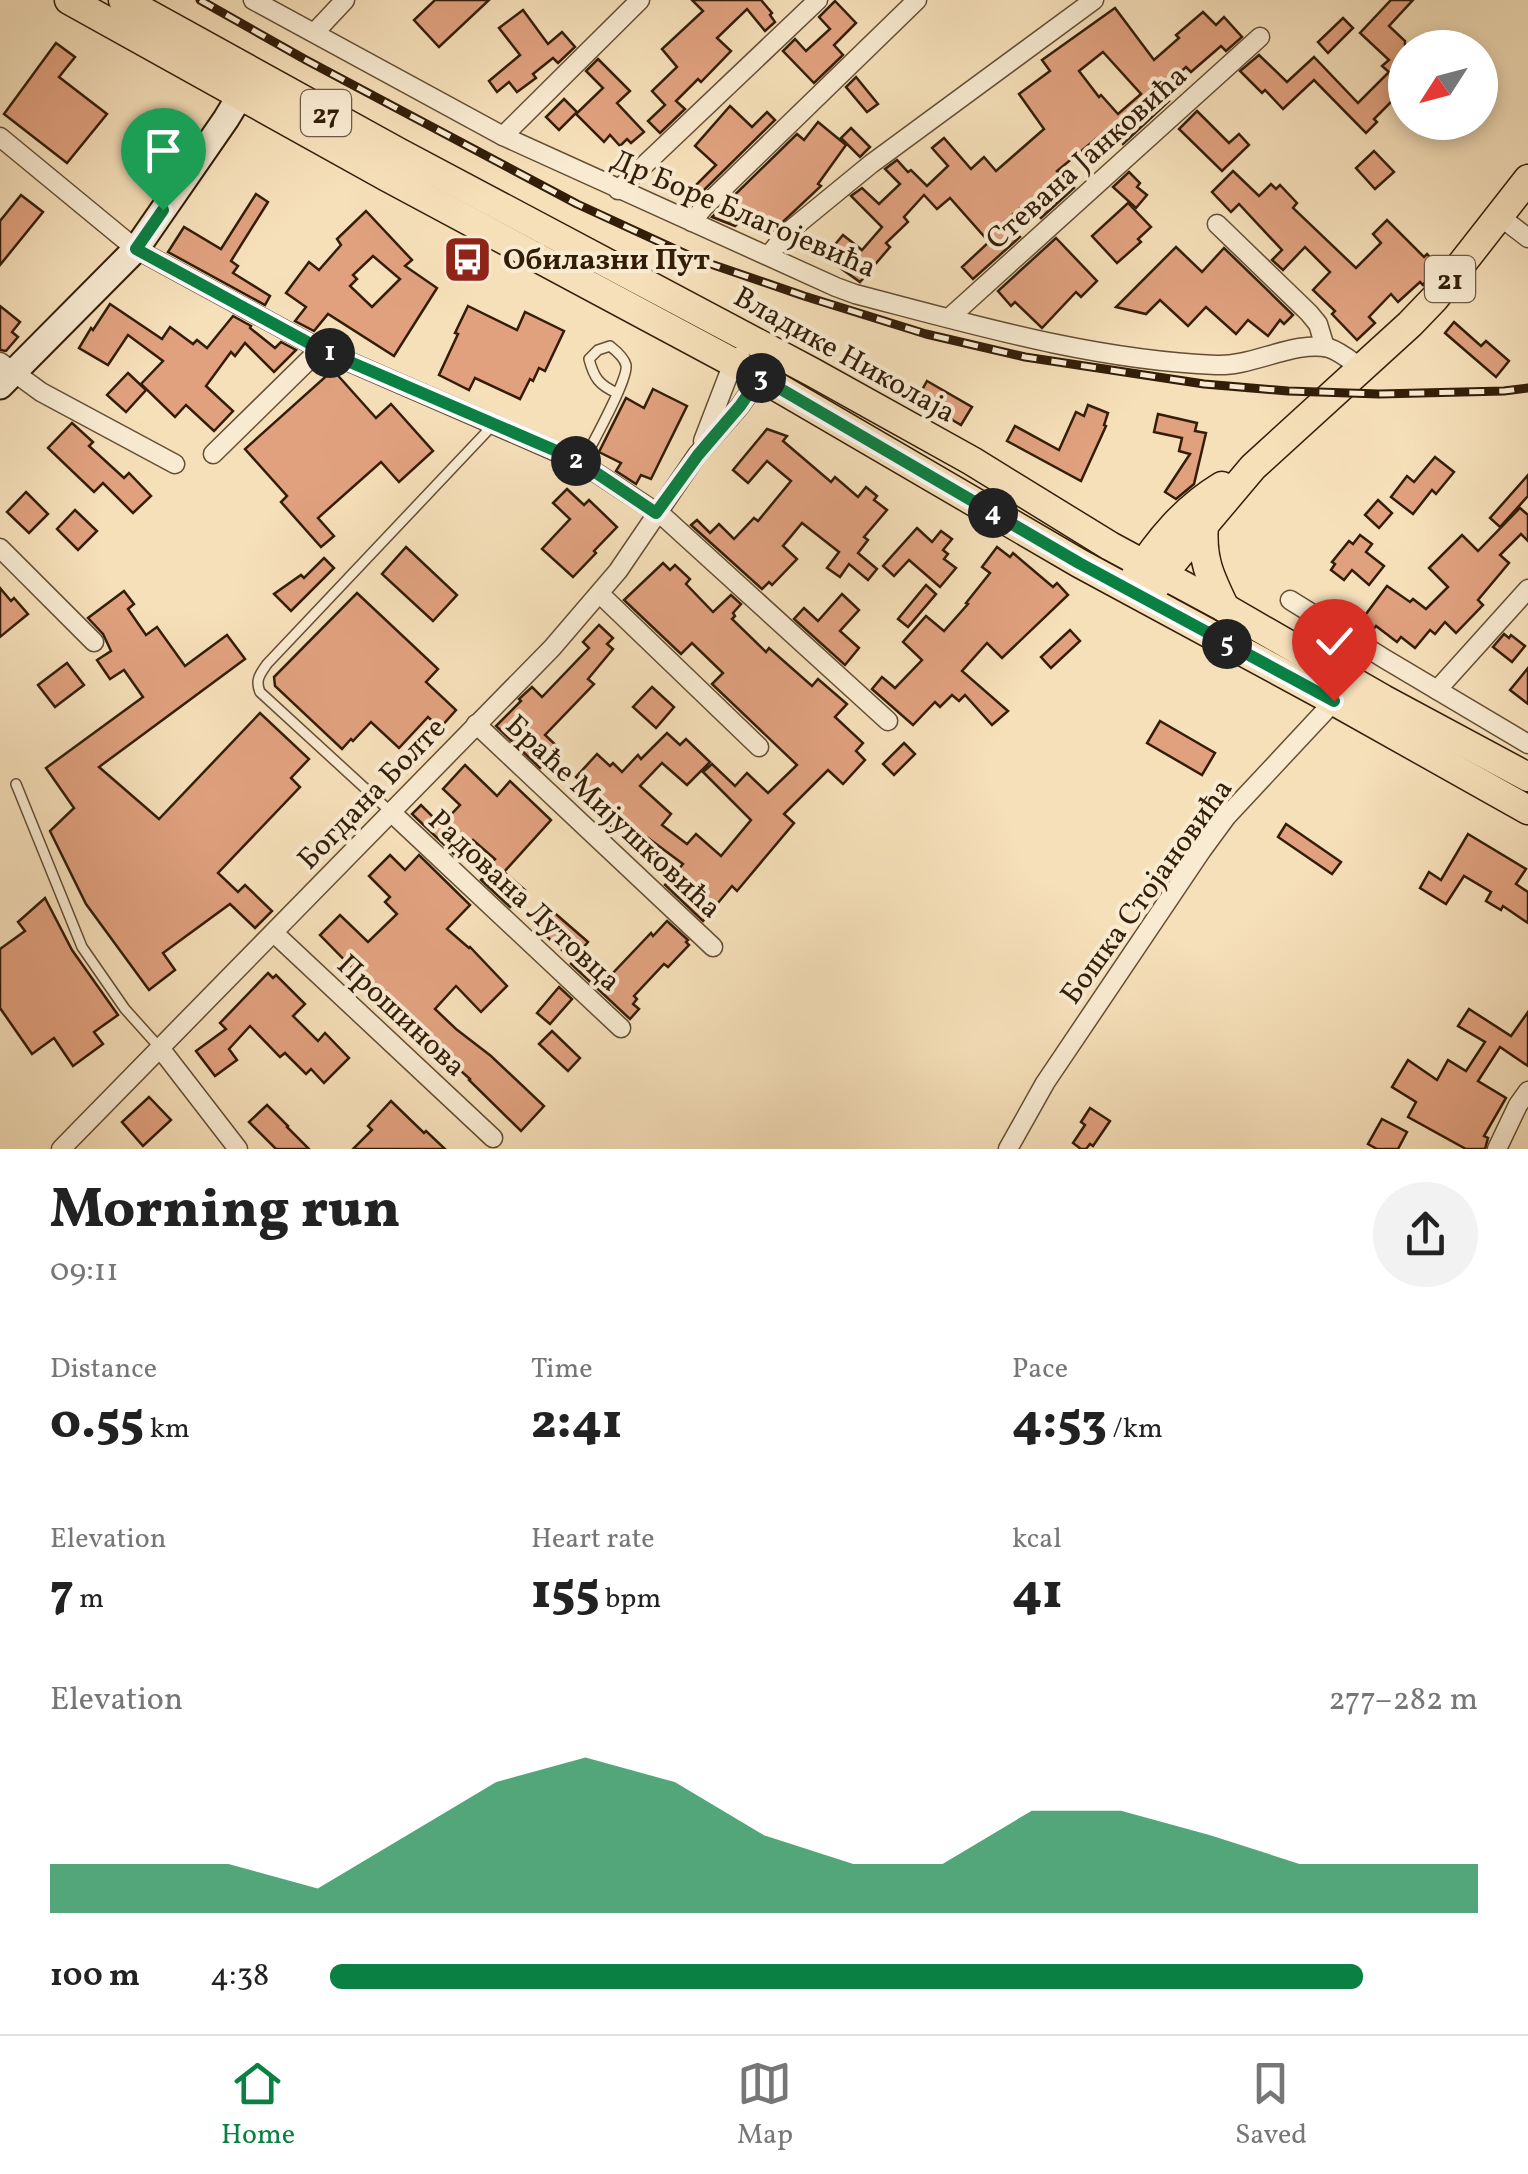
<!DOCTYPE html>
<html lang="en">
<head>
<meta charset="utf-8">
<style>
  :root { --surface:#fff; --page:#f2f2f2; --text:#222; --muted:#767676; --line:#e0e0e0; --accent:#0b8043 }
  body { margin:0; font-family:Vollkorn,serif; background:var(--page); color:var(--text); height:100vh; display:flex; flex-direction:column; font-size:38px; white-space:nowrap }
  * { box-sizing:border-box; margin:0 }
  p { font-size:32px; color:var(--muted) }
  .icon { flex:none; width:55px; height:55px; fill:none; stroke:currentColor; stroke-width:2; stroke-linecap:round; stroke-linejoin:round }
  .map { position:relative; height:1149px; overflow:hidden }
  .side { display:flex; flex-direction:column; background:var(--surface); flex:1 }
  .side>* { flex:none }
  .needle { width:65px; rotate:234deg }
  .buttons { position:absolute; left:1388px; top:30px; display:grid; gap:20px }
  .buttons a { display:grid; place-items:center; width:110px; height:110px; border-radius:50%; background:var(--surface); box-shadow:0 5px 15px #0003; font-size:50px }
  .pin { position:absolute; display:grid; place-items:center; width:85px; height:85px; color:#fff; margin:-102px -42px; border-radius:50% 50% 50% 0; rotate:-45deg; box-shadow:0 0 10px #0007 }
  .pin .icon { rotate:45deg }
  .km { position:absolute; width:50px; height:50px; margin:-25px; border-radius:50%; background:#222; color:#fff; font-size:28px; line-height:50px; text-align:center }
  .round { display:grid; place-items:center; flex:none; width:105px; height:105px; border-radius:52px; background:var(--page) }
  .summary { display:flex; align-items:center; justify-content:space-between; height:170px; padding:0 50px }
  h1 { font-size:55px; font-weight:800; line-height:75px }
  .figures { display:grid; grid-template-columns:repeat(3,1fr); gap:15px; height:170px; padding:10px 50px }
  .figures div { display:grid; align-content:center }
  .figures b { font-size:50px; font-weight:800 }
  .figures small { font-size:28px; font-weight:400 }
  .figures p { font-size:28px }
  .chart { height:280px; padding:20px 50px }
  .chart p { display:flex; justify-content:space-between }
  .chart svg { width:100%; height:180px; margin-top:10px; fill:var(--accent); opacity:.7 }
  ul { padding:0 50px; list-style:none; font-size:32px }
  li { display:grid; grid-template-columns:160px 120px 1fr; align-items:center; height:75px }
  li i { height:25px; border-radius:12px; background:var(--accent) }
  .dock { display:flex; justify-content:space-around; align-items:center; height:140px; border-top:2px solid var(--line); background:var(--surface); font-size:28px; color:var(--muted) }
  .dock a { display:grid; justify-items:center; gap:5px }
  .dock .selected { color:var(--accent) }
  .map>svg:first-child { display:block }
  .building { fill:#e1a17f; stroke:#331d08; stroke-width:2.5; fill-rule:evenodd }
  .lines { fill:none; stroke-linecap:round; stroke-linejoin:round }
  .lane-casing { stroke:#644e34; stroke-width:12 }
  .street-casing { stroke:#644e34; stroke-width:21 }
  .secondary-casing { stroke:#331d08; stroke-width:29 }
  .primary-casing { stroke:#331d08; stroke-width:31 }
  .lane { stroke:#f9ebd2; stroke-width:9 }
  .street { stroke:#f9ebd2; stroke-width:18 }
  .secondary { stroke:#f9ebd2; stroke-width:25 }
  .primary { stroke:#f6e0ba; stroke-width:28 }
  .rail-casing { stroke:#331d08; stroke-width:9 }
  .rail { stroke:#f9ebd2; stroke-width:5; stroke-dasharray:15; stroke-linecap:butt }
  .route-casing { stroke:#fff; stroke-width:20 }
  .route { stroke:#0b8043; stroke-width:12 }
  .labels { text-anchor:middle; stroke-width:8; stroke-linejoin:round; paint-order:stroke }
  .shield { fill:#f9ebd2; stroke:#6e5b45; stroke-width:2.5 }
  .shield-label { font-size:28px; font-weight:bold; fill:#331d08 }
  .street-label { font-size:30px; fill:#331d08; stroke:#f9ebd2 }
  .poi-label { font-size:30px; font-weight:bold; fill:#331d08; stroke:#f9ebd2; text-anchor:start }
</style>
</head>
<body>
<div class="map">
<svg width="1528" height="1149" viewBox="0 0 1528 1149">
  <rect width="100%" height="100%" fill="#f6e0ba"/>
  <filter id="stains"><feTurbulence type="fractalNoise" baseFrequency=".002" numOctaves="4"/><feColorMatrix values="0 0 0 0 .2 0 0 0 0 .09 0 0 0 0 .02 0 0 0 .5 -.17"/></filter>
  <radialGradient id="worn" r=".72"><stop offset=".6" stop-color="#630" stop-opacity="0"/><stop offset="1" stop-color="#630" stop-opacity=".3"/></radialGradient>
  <g class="building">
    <path d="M435,0H489L439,47L414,20Z"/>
    <path d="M692,0H761L772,13L770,15L775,22L765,31L747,9L717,38L731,51L701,82L698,79L676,101L685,109L660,133L648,121L665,105L652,91L677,67L662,49L703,11Z"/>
    <path d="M1391,0H1413L1389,26L1405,41V88L1374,119L1377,122L1366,133L1314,80L1283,109L1265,90L1262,93L1240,71L1259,55L1287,82L1314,57L1358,103L1389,72L1382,66L1389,60L1360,33Z"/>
    <path d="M835,1L856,23L834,45L843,55L814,83L783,51L795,39L806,51L830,29L819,17Z"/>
    <path d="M1115,8L1154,60L1179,38L1176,35L1203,12L1216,25L1224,17L1242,37L1226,51L1221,46L1191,72L1186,67L1165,86L1167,89L1162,94L1169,101L1123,144L1109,128L1057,171L1074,188L1041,218L1026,203L1005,221L1020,237L973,279L962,267L989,242L950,198L937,209L924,195L904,217L908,222L886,243L890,247L860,282L829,260L836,251L832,248L843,235L862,250L882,227L851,196L862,188L879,204L900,184L885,169L897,160L908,172L911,170L927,186L948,166L932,148L944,138L971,169L984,157L996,171L1044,129L1019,94L1050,71L1042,60ZM1103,52L1141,94L1118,114L1101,95L1099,97L1079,71Z"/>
    <path d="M523,10L548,44L562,32L575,47L558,63L553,58L533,74L536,78L517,92L509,82L497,92L489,81L520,55L499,28Z"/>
    <path d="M1343,18L1353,28L1328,53L1318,42Z"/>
    <path d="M56,43L75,57L59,77L107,114L67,163L4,114Z"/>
    <path d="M598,59L630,91L617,103L644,132L631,143L627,139L620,146L610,135L604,142L576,114L603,88L586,71Z"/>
    <path d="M856,77L878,104L867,112L846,87Z"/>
    <path d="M564,99L577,112L559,130L546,117Z"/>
    <path d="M730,106L752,127L767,112L775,120L702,192L696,185L716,165L695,146Z"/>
    <path d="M1197,111L1229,143L1239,134L1249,145L1222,171L1179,129Z"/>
    <path d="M818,122L846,145L818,184L821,186L770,234L749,213L735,226L712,217L797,134L804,140Z"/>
    <path d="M851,128L870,147L860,157L841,138Z"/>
    <path d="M1374,151L1394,172L1375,189L1356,168Z"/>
    <path d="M1233,171L1259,196L1271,184L1276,189L1280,185L1297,203L1293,208L1356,268L1381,243L1373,234L1387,220L1424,257L1427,254L1438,265L1423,285L1420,282L1398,302L1391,294L1369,317L1375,323L1357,340L1332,314L1335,311L1313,290L1330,272L1305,247L1283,270L1272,260L1282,250L1239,204L1231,212L1212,192Z"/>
    <path d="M1129,172L1140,183L1137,187L1147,195L1136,208L1113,187Z"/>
    <path d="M256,194L268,202L231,261L238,266L233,273L270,296L265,305L168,252L184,227L221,249Z"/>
    <path d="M21,195L43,212L0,265V221Z"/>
    <path d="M1128,203L1151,227L1138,239L1141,242L1117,263L1092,236Z"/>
    <path d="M366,211L412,260L405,266L437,288L394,356L328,314L314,331L295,321L306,307L286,293L309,262L319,270L341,245L337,239ZM373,256L400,279L372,307L350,286L357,279L353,275Z"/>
    <path d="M1056,238L1097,281L1081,297L1076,292L1042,328L1015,302L1011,306L998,291Z"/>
    <path d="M1176,247L1202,272L1224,248L1293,315L1284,324L1280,320L1268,336L1248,320L1236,334L1206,307L1188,326L1160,300L1146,314L1116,307Z"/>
    <path d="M110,304L162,339L170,327L193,344L197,340L207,348L233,316L251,326L250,328L275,348L281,342L296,350L274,372L245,343L235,356L231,352L206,386L233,411L214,431L186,405L175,417L141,384L163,361L128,335L108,365L79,348L91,328L93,330Z"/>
    <path d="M0,306L20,322L12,332L18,337L6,351L0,350Z"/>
    <path d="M468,306L517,330L525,312L564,331L545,371L539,368L533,381L530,379L520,399L475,378L469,390L439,375L458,334L455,333Z"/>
    <path d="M1454,322L1481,346L1486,341L1509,361L1496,377L1445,333Z"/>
    <path d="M333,370L376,418L391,404L433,451L399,482L381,462L318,518L334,536L321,547L281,502L287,496L245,449Z"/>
    <path d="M128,373L146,390L126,412L107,395Z"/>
    <path d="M927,381L972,407L961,425L917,399Z"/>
    <path d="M653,389L687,406L651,479L641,475L636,484L616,471L621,463L599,452L626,398L644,408Z"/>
    <path d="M1088,405L1108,413L1104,425L1106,426L1081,481L1007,441L1015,426L1059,450L1076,412L1084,416Z"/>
    <path d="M1158,414L1197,423L1195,431L1206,433L1194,484L1176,499L1165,492L1190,454L1179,451L1182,438L1154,432Z"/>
    <path d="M72,423L93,442L89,446L124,478L129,473L151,496L133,513L103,483L94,492L48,448Z"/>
    <path d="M767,429L787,436L783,441L831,482L835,477L858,497L866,487L877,496L874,500L887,510L864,537L868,540L858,553L877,569L868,580L849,564L840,577L827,568L839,552L802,523L783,546L797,559L772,585L769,582L762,589L691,525L697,520L710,533L719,524L734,539L754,518L758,521L791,481L767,461L748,483L733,470Z"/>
    <path d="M1435,457L1454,472L1436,494L1432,490L1413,514L1391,497L1407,476L1414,482Z"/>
    <path d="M1528,475V496L1500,527L1490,518Z"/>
    <path d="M567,489L584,505L589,500L617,527L594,551L596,553L573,577L542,549L570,519L553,503Z"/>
    <path d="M26,492L48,514L29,533L7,512Z"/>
    <path d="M1378,500L1392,513L1379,528L1365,515Z"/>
    <path d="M1520,508L1528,515V541L1521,534L1500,555L1509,563L1478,600L1483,605L1456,633L1445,622L1435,634L1430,630L1415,648L1401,637L1397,642L1376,626L1372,631L1360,622L1387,586L1410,602L1413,599L1426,609L1448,587L1429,568L1462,535L1478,551Z"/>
    <path d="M75,510L97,531L78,550L57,529Z"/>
    <path d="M917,528L932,542L941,531L952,539L943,550L948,554L944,559L956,568L940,587L909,560L894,576L883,566Z"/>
    <path d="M1360,535L1372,544L1366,552L1384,566L1369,585L1352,570L1344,580L1331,570L1335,564L1332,562L1349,541L1353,544Z"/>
    <path d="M406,547L457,595L433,621L382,574Z"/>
    <path d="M997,547L1010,557L1013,553L1053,587L1057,583L1068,595L1002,658L987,643L962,671L1008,711L992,725L965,695L959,701L952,695L940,707L935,702L913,725L872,689L882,677L895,688L922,660L903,642L926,616L944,631L968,604L966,603L990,573L982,567Z"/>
    <path d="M324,558L334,568L291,611L274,594L301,575L304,578Z"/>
    <path d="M663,563L670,570L675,565L690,579L686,584L713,612L731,595L741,604L733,613L735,616L732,619L766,652L769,648L812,686L818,679L847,704L835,717L863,743L856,751L865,760L843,784L828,770L784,814L794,823L737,891L732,886L703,921L665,885L683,864L648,838L637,851L579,795L586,788L576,777L597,754L610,766L613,763L622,772L638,755L641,759L667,733L680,745L686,739L710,762L687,785L662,763L640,786L671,814L662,825L687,844L696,834L721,856L751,820L703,772L712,764L735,786L747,773L768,793L797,765L712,684L723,673L692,643L681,654L624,600Z"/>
    <path d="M926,585L936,594L908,627L898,619Z"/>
    <path d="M0,588L11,601L14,598L28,614L0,637Z"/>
    <path d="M124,591L134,604L128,609L146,635L157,627L185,666L227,635L245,659L99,767L159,819L260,713L309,759L291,778L300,787L218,873L238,892L245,885L272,911L255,928L230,904L163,953L175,970L149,990L86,904L50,831L74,808L46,768L143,697L124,670L110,679L97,660L111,651L103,634L88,618Z"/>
    <path d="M357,593L438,669L426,682L456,710L440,728L428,717L399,748L371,722L353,741L351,739L342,749L275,686L274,677Z"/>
    <path d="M842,594L859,610L840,631L859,648L845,665L794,619L804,608L818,621Z"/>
    <path d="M599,625L613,638L607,644L613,649L588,679L594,684L545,735L559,748L540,768L496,726L521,701L519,699L532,687L542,697L589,648L583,642Z"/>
    <path d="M1070,630L1080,641L1051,668L1041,657Z"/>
    <path d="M1504,634L1509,638L1511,635L1525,646L1512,662L1493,647Z"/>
    <path d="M67,663L84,685L55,707L38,685Z"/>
    <path d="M1528,668V704L1510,690Z"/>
    <path d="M652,687L674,707L656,728L633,707Z"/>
    <path d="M1160,721L1215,753L1202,775L1147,743Z"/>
    <path d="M904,743L915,754L894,775L883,764Z"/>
    <path d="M465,765L497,796L510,781L551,820L504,872L525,890L510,907L481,880L487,874L484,871L495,859L473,840L457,857L412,814L421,805L441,825L460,805L443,789Z"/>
    <path d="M1286,824L1341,862L1332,874L1278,837Z"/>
    <path d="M1468,834L1526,869L1516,884L1528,892V923L1503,906L1501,910L1486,901L1491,892L1464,876L1446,904L1420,888L1429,872L1441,880Z"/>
    <path d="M390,855L405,870L419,855L470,905L447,929L469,948L470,947L507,986L481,1012L456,986L435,1009L456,1029L491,1056L544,1106L521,1131L469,1080L470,1079L413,1028L416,1025L368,978L365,981L320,935L340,915L368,942L397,914L385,902L390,897L369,876Z"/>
    <path d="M45,898L72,950L118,1015L94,1032L103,1044L73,1066L54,1038L32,1054L0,1008V949L25,931L18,922Z"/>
    <path d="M550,909L588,942L573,960L535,926Z"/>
    <path d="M667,921L688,940L686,942L689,945L668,967L664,964L634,996L637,999L633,1004L639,1009L630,1019L571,964L582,952L610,976L651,933L653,936Z"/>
    <path d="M268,973L273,978L276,975L305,1004L293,1016L318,1041L325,1033L349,1058L324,1083L311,1069L306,1074L285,1053L280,1057L250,1026L229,1049L237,1060L215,1076L196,1051L226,1029L220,1023Z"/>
    <path d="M559,987L572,999L550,1024L537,1013Z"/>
    <path d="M1469,1009L1511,1036L1528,1012V1066L1500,1047L1478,1081L1506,1098L1484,1136L1488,1138L1485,1149H1466L1408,1117L1416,1102L1392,1087L1408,1060L1437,1080L1448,1060L1466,1071L1485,1042L1458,1026Z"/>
    <path d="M552,1031L580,1058L568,1071L539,1044Z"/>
    <path d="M149,1097L171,1120L143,1146L122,1122Z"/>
    <path d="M391,1101L424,1133L426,1131L445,1149H353L372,1130L368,1126Z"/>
    <path d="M267,1105L288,1126L287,1127L309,1149H276L249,1122Z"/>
    <path d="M1090,1108L1110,1121L1093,1146L1090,1144L1086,1149H1081L1073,1143L1085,1125L1081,1122Z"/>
    <path d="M1382,1119L1407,1132L1398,1149H1377L1368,1144Z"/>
  </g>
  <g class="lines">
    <defs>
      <g id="lane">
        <path d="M582,464C590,447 629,379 626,365C624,357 615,350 610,346L598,350L589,359C594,378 599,385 617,393"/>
        <path d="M16,784L82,947L125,1009L160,1048"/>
        <path d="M392,813L260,692C255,680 260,674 267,664L494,424"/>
      </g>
      <g id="street">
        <path d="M253,0L503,136L836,287L855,294C974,325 1093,360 1216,365C1252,367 1295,340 1329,348C1341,352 1351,361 1361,368"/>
        <path d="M315,32L345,0"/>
        <path d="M503,136L640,0"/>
        <path d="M0,137L136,249L320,349L568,457L595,472L665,518L888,721"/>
        <path d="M618,190L818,0"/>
        <path d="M1498,215L1528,238"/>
        <path d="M692,222L704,207L917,0"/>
        <path d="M1217,224L1309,313L1318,324L1325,347"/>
        <path d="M769,255L788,232L871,164L1094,0"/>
        <path d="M949,318L1260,37"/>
        <path d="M0,362L41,392L175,464"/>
        <path d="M703,441L733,363L740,356"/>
        <path d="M213,454L320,349"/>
        <path d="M0,548L94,642"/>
        <path d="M600,594L759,747"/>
        <path d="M1290,600L1385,659L1528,744"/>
        <path d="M1437,690L1528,589"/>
        <path d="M476,724L713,947"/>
        <path d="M392,813L621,1028"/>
        <path d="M274,933L493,1138"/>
        <path d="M160,1048L238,1149"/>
        <path d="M61,1149L552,648L618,571L697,455L740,406L760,377L768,348"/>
        <path d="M1008,1149L1045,1083L1202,850L1227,816L1340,695"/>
        <path d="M1497,1149L1518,1105L1528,1091"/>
      </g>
      <path id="secondary" d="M0,386L136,249L226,119L249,81"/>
      <g id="primary">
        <path d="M69,0L387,177L760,377L1079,563L1334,701L1528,810"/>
        <path d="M123,0L398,152L812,372L972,461L1110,546L1225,608L1383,699L1528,777"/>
        <path d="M1204,524C1201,559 1210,577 1225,608"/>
        <path d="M1135,577C1158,541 1184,509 1222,486"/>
        <path d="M1155,587L1162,575L1253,467L1410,324L1435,298L1528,179"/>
      </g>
    </defs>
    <use href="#lane" class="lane-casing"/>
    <use href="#street" class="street-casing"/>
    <use href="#secondary" class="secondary-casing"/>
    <use href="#primary" class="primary-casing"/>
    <use href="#lane" class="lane"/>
    <use href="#street" class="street"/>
    <use href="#secondary" class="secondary"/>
    <use href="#primary" class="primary"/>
    <defs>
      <path id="rail" d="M200,0L306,60L577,204L699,260L804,296L926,334L1025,357L1204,384L1288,391L1379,394L1504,391L1528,388"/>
    </defs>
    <use href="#rail" class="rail-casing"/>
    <use href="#rail" class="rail"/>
  </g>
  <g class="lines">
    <defs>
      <path id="route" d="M163,210L136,249L320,349L568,456L595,472L656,513L698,455L740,406L760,377L1079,563L1334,701"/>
    </defs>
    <use href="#route" class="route-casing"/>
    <use href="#route" class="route"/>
  </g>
  <defs>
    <symbol id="bus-square" viewBox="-11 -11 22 22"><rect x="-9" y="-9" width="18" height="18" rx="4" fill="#8f2418" stroke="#f9ebd2"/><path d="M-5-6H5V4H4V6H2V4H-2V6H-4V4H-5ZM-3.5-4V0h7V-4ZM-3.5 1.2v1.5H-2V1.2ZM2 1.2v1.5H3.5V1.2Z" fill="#fff"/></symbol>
  </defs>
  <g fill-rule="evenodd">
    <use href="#bus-square" x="440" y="232" width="55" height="55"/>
  </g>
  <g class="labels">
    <g class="shield">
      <rect x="301" y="90" width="50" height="46" rx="8"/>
      <rect x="1425" y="256" width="50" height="46" rx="8"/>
    </g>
    <g class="shield-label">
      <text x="326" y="123">27</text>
      <text x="1450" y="289">21</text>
    </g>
    <g class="street-label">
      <text transform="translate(1086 157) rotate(-42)" y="10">Стевана Јанковића</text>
      <text transform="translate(744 213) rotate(23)" y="10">Др Боре Благојевића</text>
      <text transform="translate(845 354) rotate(29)" y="10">Владике Николаја</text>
      <text transform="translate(371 793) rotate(-46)" y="10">Богдана Болте</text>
      <text transform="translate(614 816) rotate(43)" y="10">Браће Мијушковића</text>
      <text transform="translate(1146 891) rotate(-54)" y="10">Бошка Стојановића</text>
      <text transform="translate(525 900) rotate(43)" y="10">Радована Лутовца</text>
      <text transform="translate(402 1015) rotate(43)" y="10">Прошинова</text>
    </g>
    <g class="poi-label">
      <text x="503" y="269">Обилазни Пут</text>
    </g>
  </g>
  <rect width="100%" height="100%" filter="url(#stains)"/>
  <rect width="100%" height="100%" fill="url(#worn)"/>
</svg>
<div class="buttons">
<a><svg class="needle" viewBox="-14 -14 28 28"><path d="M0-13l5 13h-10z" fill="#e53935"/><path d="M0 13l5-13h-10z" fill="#767676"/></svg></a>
</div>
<div class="pin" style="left:163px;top:210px;background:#1e9e55"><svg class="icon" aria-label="arrive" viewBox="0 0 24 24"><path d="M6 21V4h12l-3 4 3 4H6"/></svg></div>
<div class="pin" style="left:1334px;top:701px;background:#d93025"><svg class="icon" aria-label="check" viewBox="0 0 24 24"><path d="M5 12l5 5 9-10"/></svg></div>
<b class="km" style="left:330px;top:353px">1</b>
<b class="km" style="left:576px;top:461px">2</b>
<b class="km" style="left:761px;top:378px">3</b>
<b class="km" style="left:993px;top:513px">4</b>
<b class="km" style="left:1227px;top:644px">5</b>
</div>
<section class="side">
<div class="summary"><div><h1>Morning run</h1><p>09:11</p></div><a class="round"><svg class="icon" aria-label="share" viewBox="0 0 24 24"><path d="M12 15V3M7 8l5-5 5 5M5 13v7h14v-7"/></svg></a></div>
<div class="figures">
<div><p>Distance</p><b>0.55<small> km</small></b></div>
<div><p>Time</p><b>2:41</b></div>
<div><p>Pace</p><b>4:53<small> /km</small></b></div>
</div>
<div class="figures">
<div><p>Elevation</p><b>7<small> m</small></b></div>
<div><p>Heart rate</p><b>155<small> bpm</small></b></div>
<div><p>kcal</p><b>41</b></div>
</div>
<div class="chart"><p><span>Elevation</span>277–282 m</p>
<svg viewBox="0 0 160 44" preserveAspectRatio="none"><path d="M0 44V32L10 32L20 32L30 38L40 25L50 12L60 6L70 12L80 25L90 32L100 32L110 19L120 19L130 25L140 32L150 32L160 32V44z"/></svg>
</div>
<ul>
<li><b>100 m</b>4:38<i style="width:90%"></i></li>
</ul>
</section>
<nav class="dock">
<a class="selected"><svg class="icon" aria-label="home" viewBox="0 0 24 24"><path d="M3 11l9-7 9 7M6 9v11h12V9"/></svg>Home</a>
<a><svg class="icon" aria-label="map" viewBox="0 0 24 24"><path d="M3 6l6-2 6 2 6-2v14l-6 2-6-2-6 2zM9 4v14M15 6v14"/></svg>Map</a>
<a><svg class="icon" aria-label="saved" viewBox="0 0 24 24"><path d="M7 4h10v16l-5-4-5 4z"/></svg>Saved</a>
</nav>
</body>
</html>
